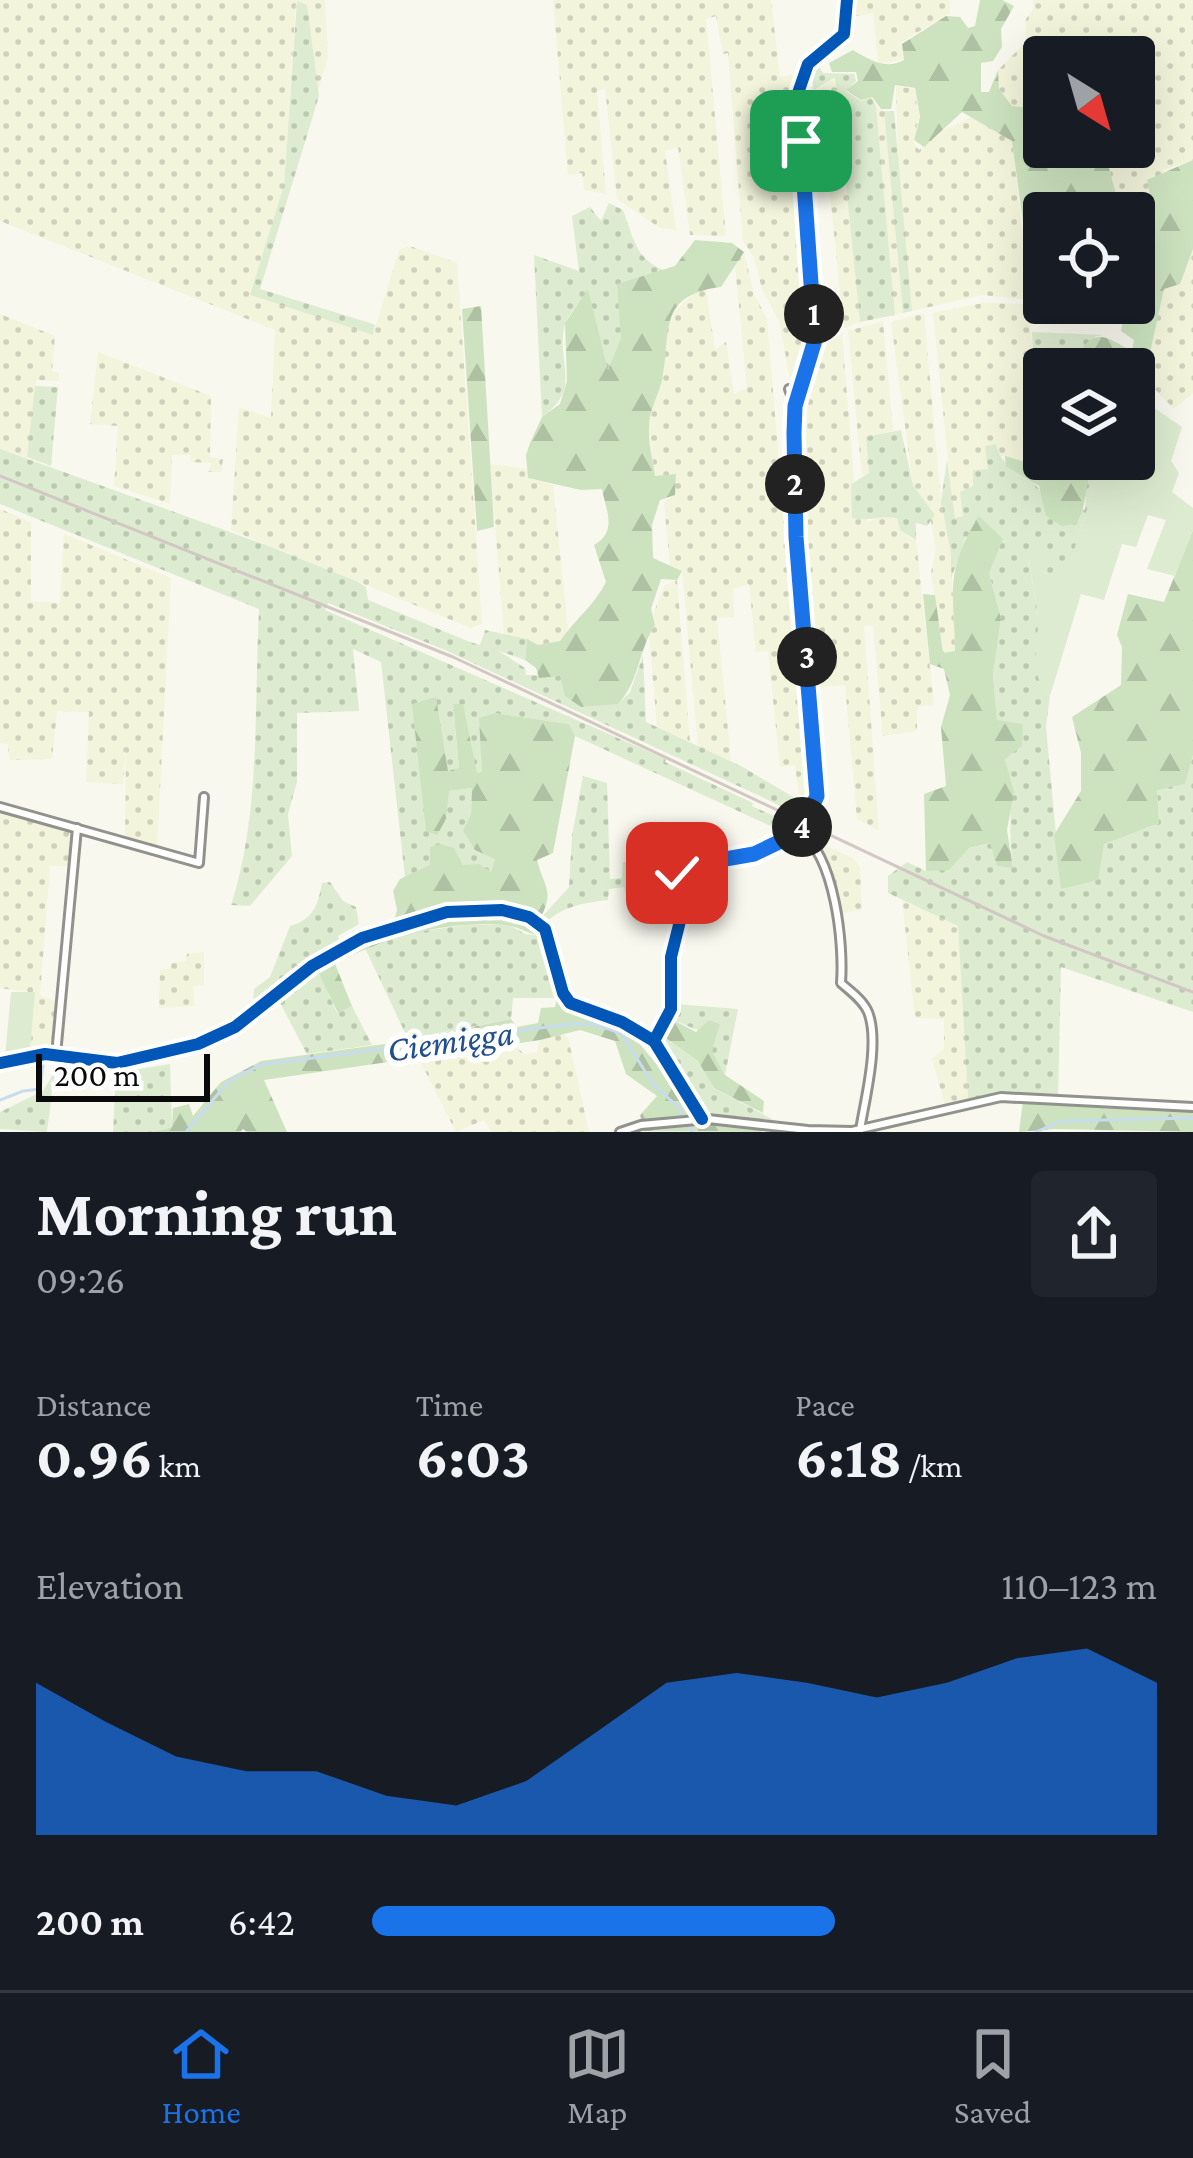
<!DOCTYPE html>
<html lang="en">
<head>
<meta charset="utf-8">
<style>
  :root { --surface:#171b24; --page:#20242c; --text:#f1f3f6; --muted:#9ea1a6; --line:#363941; --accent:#1a73e8 }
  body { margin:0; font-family:"Crimson Pro",serif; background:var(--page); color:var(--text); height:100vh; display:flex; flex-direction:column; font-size:45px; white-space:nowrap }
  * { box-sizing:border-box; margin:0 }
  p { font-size:39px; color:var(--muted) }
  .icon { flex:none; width:66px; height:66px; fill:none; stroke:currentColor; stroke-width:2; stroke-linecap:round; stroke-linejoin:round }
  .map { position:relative; height:1132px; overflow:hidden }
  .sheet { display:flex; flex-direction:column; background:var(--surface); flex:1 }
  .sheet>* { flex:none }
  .needle { width:78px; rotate:143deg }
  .tools { position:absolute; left:1023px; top:36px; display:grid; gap:24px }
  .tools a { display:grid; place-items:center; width:132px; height:132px; border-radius:12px; background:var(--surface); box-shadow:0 12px 48px #0002; font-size:60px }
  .scale { position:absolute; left:36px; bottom:30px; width:174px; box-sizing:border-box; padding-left:12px; border:6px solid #0a0a0a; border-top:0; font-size:33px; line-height:42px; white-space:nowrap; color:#0a0a0a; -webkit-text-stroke:9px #fff; paint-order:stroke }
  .pin { position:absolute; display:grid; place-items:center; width:102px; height:102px; color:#fff; margin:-51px; border-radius:24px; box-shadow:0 6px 18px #0006 }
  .km { position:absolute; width:60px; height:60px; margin:-30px; border-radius:50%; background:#222; color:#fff; font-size:33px; line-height:60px; text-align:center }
  .round { display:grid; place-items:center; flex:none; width:126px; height:126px; border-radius:12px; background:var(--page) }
  .summary { display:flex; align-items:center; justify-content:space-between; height:204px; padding:0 36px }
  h1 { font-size:66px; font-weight:700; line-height:90px }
  .stats { display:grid; grid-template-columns:repeat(3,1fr); gap:18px; height:204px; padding:12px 36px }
  .stats div { display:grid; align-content:center }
  .stats b { font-size:60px; font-weight:700 }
  .stats small { font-size:33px; font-weight:400 }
  .stats p { font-size:33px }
  .chart { height:336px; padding:24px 36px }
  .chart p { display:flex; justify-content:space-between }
  .chart svg { width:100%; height:216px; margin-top:12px; fill:var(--accent); opacity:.7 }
  ul { padding:0 36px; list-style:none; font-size:39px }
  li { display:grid; grid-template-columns:192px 144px 1fr; align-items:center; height:90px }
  li i { height:30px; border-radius:15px; background:var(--accent) }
  .tab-bar { display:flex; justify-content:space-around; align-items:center; height:168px; border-top:3px solid var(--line); background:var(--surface); font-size:33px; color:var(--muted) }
  .tab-bar a { display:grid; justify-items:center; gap:6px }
  .tab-bar .current { color:var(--accent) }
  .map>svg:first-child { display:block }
  .farmland { fill:url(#farmland-dots) }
  .grass { fill:url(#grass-dots); fill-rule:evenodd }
  .forest { fill:url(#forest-firs) }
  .garden { fill:#ddecd0 }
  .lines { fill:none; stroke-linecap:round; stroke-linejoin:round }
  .stream { stroke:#c8dcef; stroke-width:3 }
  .street-casing { stroke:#91918d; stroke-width:12 }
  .street { stroke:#fefefc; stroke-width:6 }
  .rail { stroke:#d3c7c4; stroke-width:3 }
  .cycleway-casing { stroke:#fff; stroke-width:20 }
  .cycleway { stroke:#0057b8; stroke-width:12 }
  .route-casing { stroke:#fff; stroke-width:24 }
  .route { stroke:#1a73e8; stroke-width:15 }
  .labels { text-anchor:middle; stroke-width:12; stroke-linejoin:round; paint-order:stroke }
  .water-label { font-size:36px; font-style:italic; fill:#214f8d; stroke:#fff }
</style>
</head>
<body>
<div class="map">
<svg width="1193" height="1132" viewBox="0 0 1193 1132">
  <defs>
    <pattern id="farmland-dots" width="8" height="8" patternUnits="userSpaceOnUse" patternTransform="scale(3)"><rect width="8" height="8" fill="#f2f4db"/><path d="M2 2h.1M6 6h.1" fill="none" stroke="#ced0bb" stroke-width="1.8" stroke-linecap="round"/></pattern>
    <pattern id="grass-dots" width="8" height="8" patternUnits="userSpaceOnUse" patternTransform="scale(3)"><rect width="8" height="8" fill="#ddecd0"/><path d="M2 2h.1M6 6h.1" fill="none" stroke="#bcc9b1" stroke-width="1.8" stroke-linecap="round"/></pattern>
    <pattern id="forest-firs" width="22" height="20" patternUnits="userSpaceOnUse" patternTransform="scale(3)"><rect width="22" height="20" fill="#cde3bf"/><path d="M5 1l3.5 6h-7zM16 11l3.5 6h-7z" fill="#afc1a3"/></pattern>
  </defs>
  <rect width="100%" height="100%" fill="#f8f8ee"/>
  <g class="farmland">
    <path d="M0,0H325L328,58L317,94L307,6L296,2L284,185L250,295L373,335L399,250L410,246L457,263L482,624L471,628L231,530L239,407L271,418L275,330L0,221Z"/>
    <path d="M553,0H771L780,77L796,74L791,90L810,328L808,353L793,395L779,321L762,289L754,257L743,242L728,53L723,54L716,16L706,19L726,236L690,235L678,147L665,151L676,230L660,228L617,199L605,88L597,92L606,194L584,190L582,173L568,175Z"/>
    <path d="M848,0H949L950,13L901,42L903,60L878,63L873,13L850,17Z"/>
    <path d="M1033,0H1193V160L1163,170L1155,221L1138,239L1134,238V213H1121L1109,168L1076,147H1134V57H1044V98L1033,108L1012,106L999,89L998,70L1026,42V19L1033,10Z"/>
    <path d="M835,75L860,322L844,328L819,90Z"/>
    <path d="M896,86L914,89L919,117L913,142L919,150L944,130L974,116L1012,141L1030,300L982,295L912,311L898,168Z"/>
    <path d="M876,106L884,111L903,313L895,315Z"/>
    <path d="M1193,249V393L1174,409L1142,376L1164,289Z"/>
    <path d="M744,252L754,294L767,319L807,797L799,794L795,765L780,767L768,651L756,652L749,584L733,589L734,617L717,618L731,761L698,746L682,571L670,566L664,503L675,495L676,475L655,476L648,425L663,376L665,332L674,313L697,289H706L715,350L726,342L734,394L747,388L735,265Z"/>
    <path d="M983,303L1029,304L1036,409L1033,447L1039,456L1033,464L998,455L973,486L963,516L954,518L933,313Z"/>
    <path d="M924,313L941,502L951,553L955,651L943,653L931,573L936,549L931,521L935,515L913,485L891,322Z"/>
    <path d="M0,314L55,336L52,371L59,373V381L36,380L27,459L0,449Z"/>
    <path d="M883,321L893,431L866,437L869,473L862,476L848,331Z"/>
    <path d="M842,334L854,481L851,484L868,522L884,516L898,518L900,530L916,540L934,705L917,707V731L883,736L873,626H864L879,831L857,819L845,685L814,687L800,545L798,410L818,350Z"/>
    <path d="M98,352L211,396L210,457L223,459L221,472H208L212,463L191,462V455H172L170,504L114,486L118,426L90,424Z"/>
    <path d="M490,464L527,469L528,478L553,485L568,629L560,641L538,645L512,639L504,633Z"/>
    <path d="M0,509L31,522V601L60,603L64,534L171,578L157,848L125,841L126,747L123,784L86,782L89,712L57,711L52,759L9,760L8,744L0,743Z"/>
    <path d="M677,580L690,742L657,727L649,634L655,625L653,615L664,586Z"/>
    <path d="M0,807L73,833L70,866H50L40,995L58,1002L51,1051L30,1052L35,993L0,988Z"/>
    <path d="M818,842L853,858L860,867L862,910L839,914Z"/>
    <path d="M902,900L958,926L968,1098L945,1105L932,1059L944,1049V1019L915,1018Z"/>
    <path d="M204,952V985L193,986L195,1006L159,1008L160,970L169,969L171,963L186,961L187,954Z"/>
    <path d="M562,1033L568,1037L589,1132H491L484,1120L456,1132L417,1055L512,1043L524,1054L537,1052L540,1040Z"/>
  </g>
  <g class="grass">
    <path d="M297,1L307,5L319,96L260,289L370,323L375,325L373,335L250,295L284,185Z"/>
    <path d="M816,61L823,73L854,74L856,81L846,91L861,101L871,97L876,106L895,315L860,322L835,77L814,90L809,65Z"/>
    <path d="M884,111H894L912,311L903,313Z"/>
    <path d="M609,203L623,210C634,238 634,257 663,270L621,338L608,372L588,291C582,300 568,314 565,324C555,363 584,387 542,417L534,255L579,271L572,216L590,207L601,221Z"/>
    <path d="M1032,332L1104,335L1096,336L1081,351L1057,356L1073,369H1043L1044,408L1036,409Z"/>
    <path d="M35,386L58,387L51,466L27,457Z"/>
    <path d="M901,430L913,485L935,515L927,526L916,523V540L900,530L897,518C880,515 869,522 852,518L851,484L869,473L866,437Z"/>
    <path d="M996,444C1002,474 1033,472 1043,496L1085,510L1088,472L1096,459H1103L1067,573L1047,574L1029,560C1031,579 1037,600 1038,619C1039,644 1030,677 1050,696L1046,727L1061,888L1104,843L1159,823L1157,789L1185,783L1193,755V1012L1061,967L1058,1097L968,1098L958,926L888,893V876L907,862L926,871L969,848L991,843L997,866L1013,867C1006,825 1016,799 1005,759L1023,725L997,721L993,675L1001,619L989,573L966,536L951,579V553L941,502L947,459L955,518L963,516L960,492L973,486V470L988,469L985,446Z"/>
    <path d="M0,449L266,545L356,581L366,587L368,600L470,642L480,645L485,630L527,639L525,660L499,651L525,668L526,675L560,676L581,707L619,703L630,692L643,655L646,722L741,766L810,807L800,832L790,835L575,736L569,724L494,713L480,718L482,773H476L453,705L459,769L447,771L436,698L449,791L472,788L471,814L495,859L491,873C451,862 443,863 405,877L381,662L353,649L359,711L297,713V782L288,814L292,856L250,906L231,905C261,813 254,706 259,609L0,504ZM328,603L445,650L762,797L788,810L783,822L798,828L780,825L781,819L752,806L753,803L665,762L666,759L325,610Z"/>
    <path d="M583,776L607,783L610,879L622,878L623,862L650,859V884L642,899L627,900L624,887L609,889L608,900C583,903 564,906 546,922L541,918L569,887L572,836Z"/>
    <path d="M330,882L343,901L356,907L359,924L338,936L340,946L253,1005L254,989L270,977L290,926C313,920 318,905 322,883Z"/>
    <path d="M466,925H510L525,934L541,936L557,998H513L511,1019L408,1039L365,948L415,932Z"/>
    <path d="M320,974L337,1013L352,1006L372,1045L307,1054L279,1001Z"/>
    <path d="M675,1004L738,1009L725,1075L712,1051L714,1037L671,1019Z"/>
    <path d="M663,1036L698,1061L714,1088L781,1124L708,1115L661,1044Z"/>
    <path d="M170,1064L172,1127L153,1132H113L116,1073Z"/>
    <path d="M55,1071L47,1132L0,1129V1112L43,1091Z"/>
  </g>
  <g class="forest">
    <path d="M980,0H1002L1014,6L1001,29L1002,47L993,61L981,63V92H989L998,70L999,89L1012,106L1033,108L1044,98V147H1076L1109,168L1121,213H1044V252L1026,244L1012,141L962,112L924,147L914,140L920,117L915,88L895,85L891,109H881L872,97L861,100L846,90L858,81L856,72H832L829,63L853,50C870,60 885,70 904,60L902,44L946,16L960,17L968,28L975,26Z"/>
    <path d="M1193,160V249L1180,284L1164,289L1146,371L1134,387V369H1073L1057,357L1067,350H1081C1098,326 1111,341 1132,351L1134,340L1121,331L1125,309L1121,303H1134V238L1138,239L1155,220L1147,180Z"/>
    <path d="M695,240L732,243L744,252L721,287C655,295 672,335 662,380C658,396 649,412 649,427C648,443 653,460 655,476L676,474L675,495L660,500L652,525L653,558L682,571L677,580L661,579L651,609L655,625C638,650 640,681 618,704L581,707L565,696L560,676L539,678L536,668L525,660L527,639L538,645L560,641C575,619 594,606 606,582L594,545C618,531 606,511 602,489L581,490L528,478L526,455L530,443L542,417L560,404L567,381L565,323L588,289L608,370L621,338L617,284L675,266Z"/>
    <path d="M481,306L494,527L477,531L462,309Z"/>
    <path d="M1044,408V459H1096C1084,480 1089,503 1076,524L1062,526L1046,516L1039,486L1006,466L1005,456L1033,464L1039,456L1033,447L1036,409Z"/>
    <path d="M979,516L1003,539L989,573L1001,619L993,675L997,720L1023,724L1022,746L1005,759L1014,792L1007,830L1013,868L997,866L990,843L969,848L949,870L926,871L924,794L946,786L941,727L950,695L944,669L930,664L923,594L935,595L943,653L955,651C954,591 944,571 979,516Z"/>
    <path d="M1193,530V755L1185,784L1157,790L1159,823L1104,844L1098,880L1061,889L1054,835L1081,791V753L1072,717L1121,685L1122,647L1117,635L1128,594L1164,602Z"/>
    <path d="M436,697L448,771L459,768L453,704H463L477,773L482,772L479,718L494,713L569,724L575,736L553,853L537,860C545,890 556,892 537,924L548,938L565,1004L628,1030L688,1102L700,1122L762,1128L761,1132L644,1131L640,1115L657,1096L626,1074L615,1041L580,1030L540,1040L264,1080L287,1132H247L243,1129L240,1132H153L172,1127L173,1108L189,1104L193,1116L221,1082L261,1061L392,1043L511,1019L517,1027L538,1023L541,1008L555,1007L557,998L541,936C527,934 518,926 505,925C445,921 387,936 335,964L352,1006L338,1013L319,974L260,1015L254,1014L341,950L392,929L397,910L393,891L400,879L430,865V847L440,844L454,848L463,865L480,864L491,872L495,859L475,850L463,831L471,814L472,788L449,791L446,819L437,835L426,831L412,704Z"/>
    <path d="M671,1019L696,1032L709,1020L720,1024L712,1051L725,1075L764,1101L763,1113L714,1088L698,1061L663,1036Z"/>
    <path d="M1023,1101L1193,1110V1132L1055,1129L1019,1132Z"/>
  </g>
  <g class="garden">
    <path d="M1144,401L1182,427L1171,461L1179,473L1172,492L1193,508V530L1175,576L1147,569L1166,520L1148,515L1136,547L1122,544L1104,600L1081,594L1050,696C1027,674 1039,647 1038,620C1037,600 1031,579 1029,559L1038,552L1045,557L1041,568L1046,574L1067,572L1103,459H1134V416Z"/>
    <path d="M11,992H35L30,1052L5,1057Z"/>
  </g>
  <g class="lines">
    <g class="stream">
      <path d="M0,1100L23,1091L40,1089L43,1065"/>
      <path d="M186,1132L229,1081L260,1065L570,1024H593L621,1033L653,1084L678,1107L692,1132"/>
      <path d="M1036,1132L1061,1121L1193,1118"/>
    </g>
    <defs>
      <g id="street">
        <path d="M789,389L795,406"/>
        <path d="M0,807L199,863L204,797"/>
        <path d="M800,832C835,856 844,944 841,983C850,991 863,1000 868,1012C880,1042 865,1099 860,1130"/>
        <path d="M654,1041L671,1009V957L682,913L677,873L691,865L754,854L800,832L817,796L796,537L793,433L795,406L813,350L815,331L797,96L808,64L844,34L847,0"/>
        <path d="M56,1055L77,828"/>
        <path d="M0,1063L45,1054L117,1063L198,1044L235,1027L312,966L362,938L447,912L502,910L529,917L545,929L563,993L570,1003L622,1022L654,1041L702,1119"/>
        <path d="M620,1132L641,1125L708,1119L808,1130L852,1131L1001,1097L1193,1107"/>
      </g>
    </defs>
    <use href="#street" class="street-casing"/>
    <use href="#street" class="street"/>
    <path class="rail" d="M0,476L453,657L1044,936L1193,992"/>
    <defs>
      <g id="cycleway">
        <path d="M654,1041L671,1009V957L682,913L677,873L691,865L754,854L800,832L817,796L796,537L793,433L795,406L813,350L815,331L797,96L808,64L844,34L847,0"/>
        <path d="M0,1063L45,1054L117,1063L198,1044L235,1027L312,966L362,938L447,912L502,910L529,917L545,929L563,993L570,1003L622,1022L654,1041L702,1119"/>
      </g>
    </defs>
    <use href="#cycleway" class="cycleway-casing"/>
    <use href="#cycleway" class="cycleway"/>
  </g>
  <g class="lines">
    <defs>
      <path id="route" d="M677,873L691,865L754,854L800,832L817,796L796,537L794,433L795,406L815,340L801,141"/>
    </defs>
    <use href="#route" class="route-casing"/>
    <use href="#route" class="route"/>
  </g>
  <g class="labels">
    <g class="water-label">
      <text transform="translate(450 1040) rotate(-8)" y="13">Ciemięga</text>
    </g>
  </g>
</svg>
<div class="tools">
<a><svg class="needle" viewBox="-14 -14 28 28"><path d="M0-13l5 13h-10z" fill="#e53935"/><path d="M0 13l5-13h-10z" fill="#9ea1a6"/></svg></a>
<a><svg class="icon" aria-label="locate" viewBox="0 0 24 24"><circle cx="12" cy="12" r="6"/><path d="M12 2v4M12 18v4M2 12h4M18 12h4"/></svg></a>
<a><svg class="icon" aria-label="layers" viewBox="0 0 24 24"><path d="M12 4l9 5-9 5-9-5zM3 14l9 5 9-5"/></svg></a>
</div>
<div class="scale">200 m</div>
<div class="pin" style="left:801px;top:141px;background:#1e9e55"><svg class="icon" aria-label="arrive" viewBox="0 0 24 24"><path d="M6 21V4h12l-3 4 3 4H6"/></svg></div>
<div class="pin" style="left:677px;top:873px;background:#d93025"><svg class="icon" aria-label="check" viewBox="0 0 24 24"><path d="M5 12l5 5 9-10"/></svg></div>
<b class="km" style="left:814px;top:314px">1</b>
<b class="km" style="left:795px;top:484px">2</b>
<b class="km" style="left:807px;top:657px">3</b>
<b class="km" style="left:802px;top:827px">4</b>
</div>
<section class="sheet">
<div class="summary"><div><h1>Morning run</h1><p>09:26</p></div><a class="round"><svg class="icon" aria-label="share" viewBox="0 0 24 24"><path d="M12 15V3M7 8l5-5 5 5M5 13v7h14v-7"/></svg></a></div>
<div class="stats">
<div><p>Distance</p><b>0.96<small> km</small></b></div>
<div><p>Time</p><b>6:03</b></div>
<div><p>Pace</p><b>6:18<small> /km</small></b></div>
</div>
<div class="chart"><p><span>Elevation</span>110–123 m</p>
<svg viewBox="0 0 160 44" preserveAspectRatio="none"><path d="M0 44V13L10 21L20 28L30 31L40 31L50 36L60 38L70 33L80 23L90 13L100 11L110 13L120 16L130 13L140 8L150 6L160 13V44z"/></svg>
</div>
<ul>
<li><b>200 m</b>6:42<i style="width:59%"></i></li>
</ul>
</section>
<nav class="tab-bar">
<a class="current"><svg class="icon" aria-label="home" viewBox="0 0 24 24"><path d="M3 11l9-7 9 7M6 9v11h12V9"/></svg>Home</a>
<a><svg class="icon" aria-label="map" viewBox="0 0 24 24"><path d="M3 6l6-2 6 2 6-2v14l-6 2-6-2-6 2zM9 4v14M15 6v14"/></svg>Map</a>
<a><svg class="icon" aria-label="saved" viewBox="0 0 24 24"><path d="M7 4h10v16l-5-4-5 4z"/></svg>Saved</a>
</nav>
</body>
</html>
